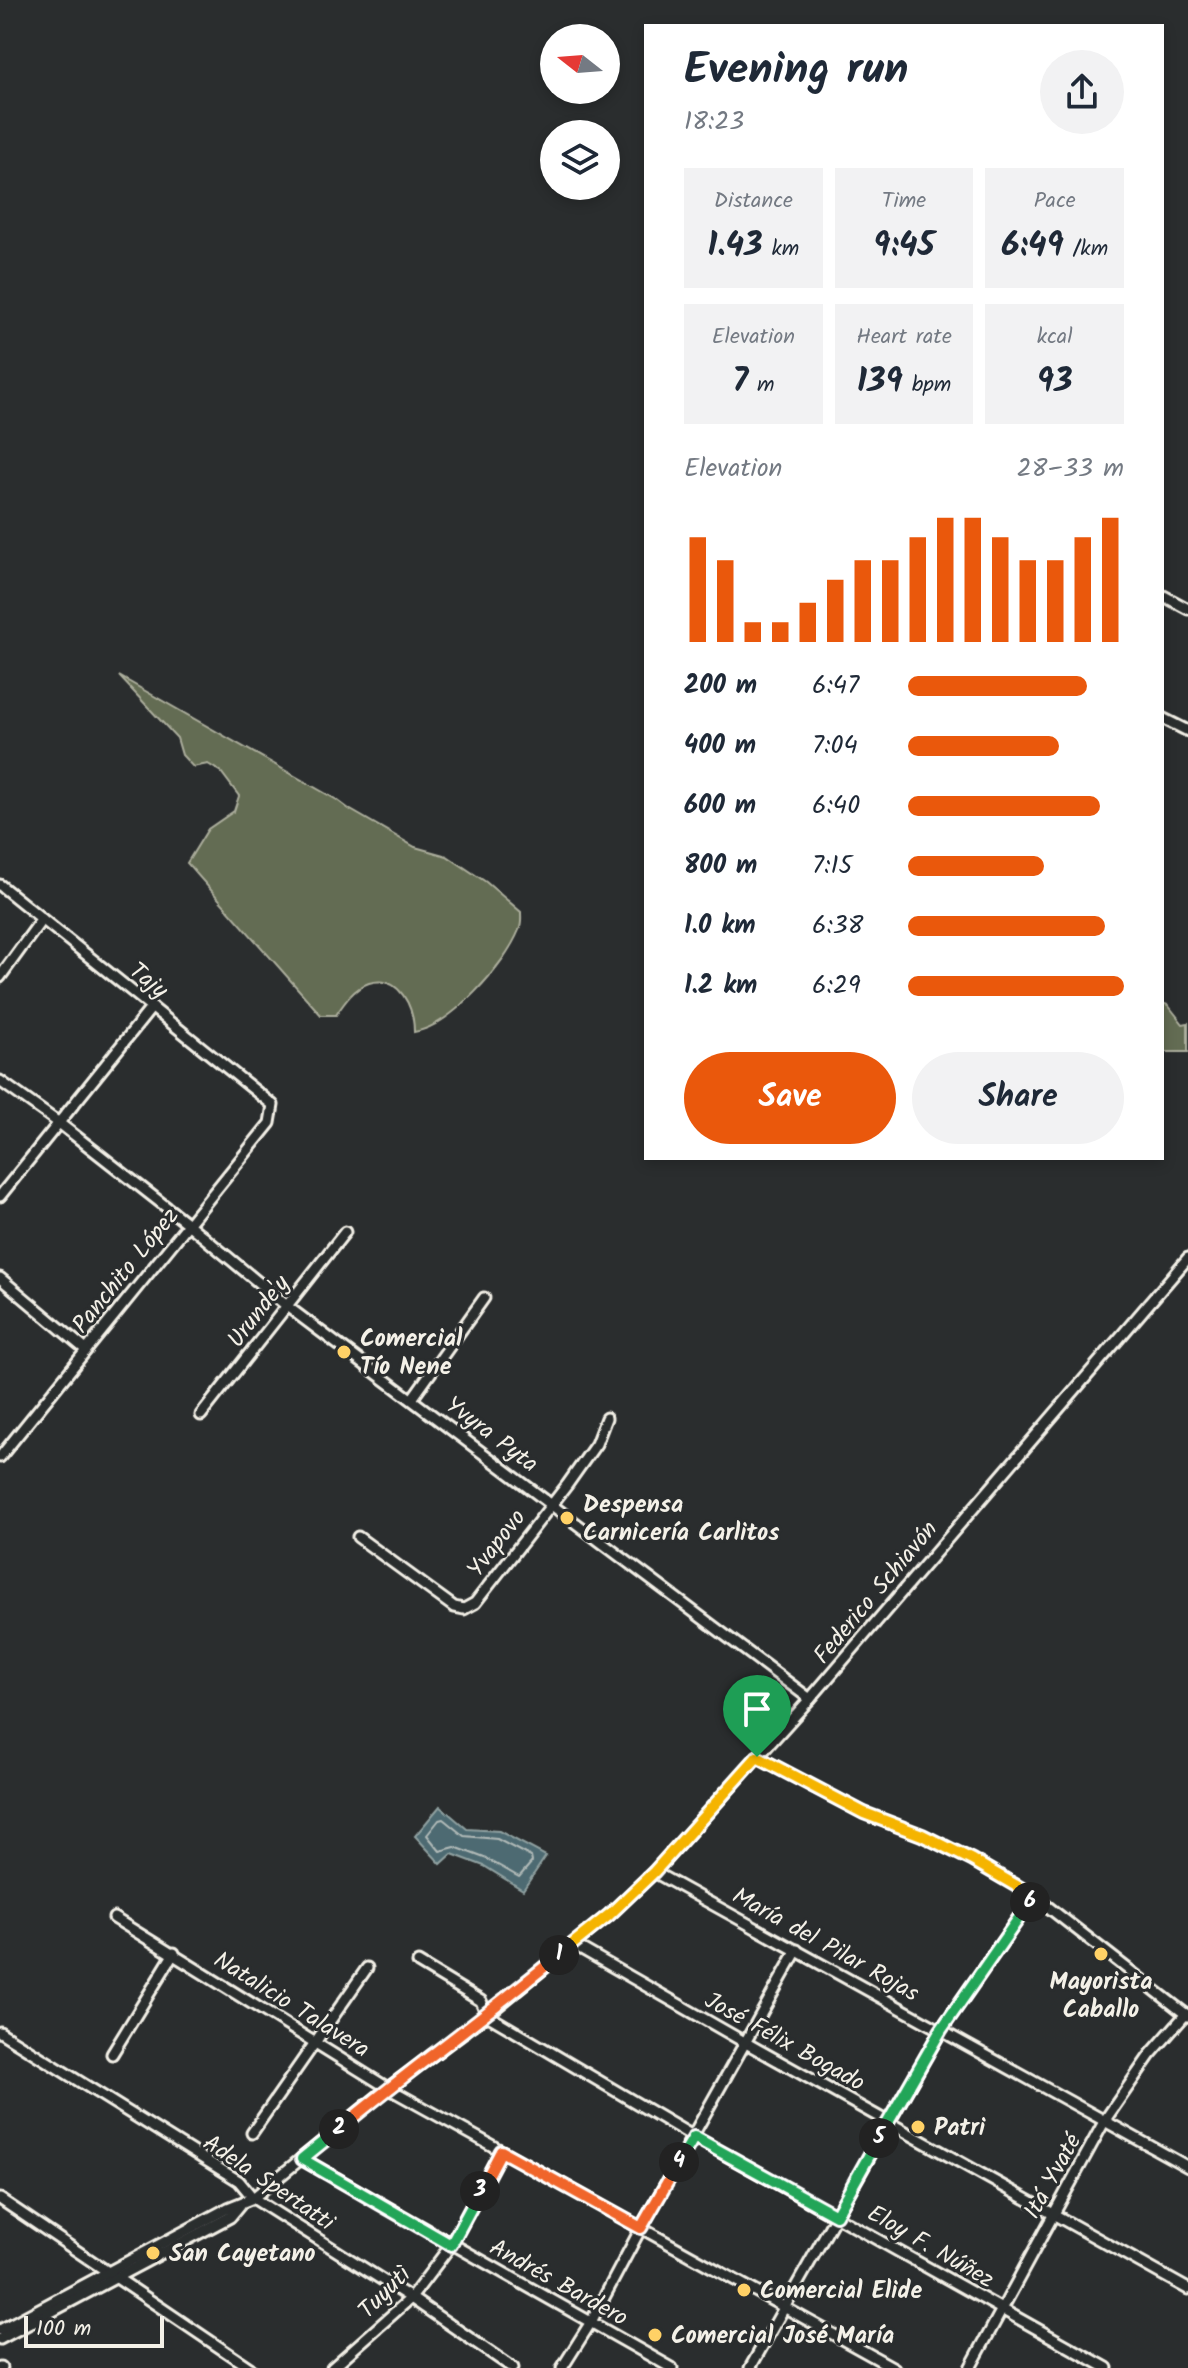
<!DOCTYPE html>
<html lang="en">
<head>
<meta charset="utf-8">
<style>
  :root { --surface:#fff; --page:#f2f2f3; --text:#1f2937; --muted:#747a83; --accent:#ea580c }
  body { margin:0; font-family:Kalam,sans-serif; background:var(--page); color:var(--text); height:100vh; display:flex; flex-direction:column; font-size:30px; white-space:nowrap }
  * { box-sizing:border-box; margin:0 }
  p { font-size:26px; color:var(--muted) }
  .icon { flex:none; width:44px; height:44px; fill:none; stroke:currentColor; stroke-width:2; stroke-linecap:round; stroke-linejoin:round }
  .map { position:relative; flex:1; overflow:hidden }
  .side { position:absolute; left:644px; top:24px; width:520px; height:1136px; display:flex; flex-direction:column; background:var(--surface); border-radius:0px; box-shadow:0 4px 12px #0003 }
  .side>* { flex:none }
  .needle { width:52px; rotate:287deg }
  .fabs { position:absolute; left:540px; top:24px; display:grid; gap:16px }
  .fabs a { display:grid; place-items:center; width:80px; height:80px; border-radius:50%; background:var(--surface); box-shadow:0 4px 12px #0003; font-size:40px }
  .scale { position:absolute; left:24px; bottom:20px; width:140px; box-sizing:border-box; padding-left:8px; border:4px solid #f4f1e8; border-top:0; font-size:22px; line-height:28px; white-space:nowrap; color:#f4f1e8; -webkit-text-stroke:6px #2a2d2e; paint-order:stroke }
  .pin { position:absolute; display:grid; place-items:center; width:68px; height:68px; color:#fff; margin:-82px -34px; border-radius:50% 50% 50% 0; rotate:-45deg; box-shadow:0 0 8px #0007 }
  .pin .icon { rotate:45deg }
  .km { position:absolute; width:40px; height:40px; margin:-20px; border-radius:50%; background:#222; color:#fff; font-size:22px; line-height:40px; text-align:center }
  .round { display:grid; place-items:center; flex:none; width:84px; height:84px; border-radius:42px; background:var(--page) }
  .head { display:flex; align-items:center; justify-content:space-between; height:136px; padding:0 40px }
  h1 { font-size:44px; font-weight:700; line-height:60px }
  .metrics { display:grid; grid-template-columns:repeat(3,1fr); gap:12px; height:136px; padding:8px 40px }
  .metrics div { display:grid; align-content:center; border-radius:0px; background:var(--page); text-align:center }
  .metrics b { font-size:34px; font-weight:700 }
  .metrics small { font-size:22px; font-weight:400 }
  .metrics p { font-size:22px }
  .chart { height:224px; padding:16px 40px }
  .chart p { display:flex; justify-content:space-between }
  .chart svg { width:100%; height:144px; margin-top:8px; stroke:var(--accent); stroke-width:6 }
  .primary-button { display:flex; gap:16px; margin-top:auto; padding:16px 40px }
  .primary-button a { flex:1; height:92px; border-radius:48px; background:var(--accent); color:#fff; font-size:32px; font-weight:700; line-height:92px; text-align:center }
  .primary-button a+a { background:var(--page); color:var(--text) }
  ul { padding:0 40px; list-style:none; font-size:26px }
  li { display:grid; grid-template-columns:128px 96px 1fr; align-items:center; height:60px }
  li i { height:20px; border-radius:10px; background:var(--accent) }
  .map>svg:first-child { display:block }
  .green { fill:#646c52; stroke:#acae9d; stroke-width:2 }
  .water { fill:#4e6b72; stroke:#90a1a1; stroke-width:2 }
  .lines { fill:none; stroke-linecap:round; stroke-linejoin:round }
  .shore { stroke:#b2bbb9; stroke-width:2 }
  .minor-casing { stroke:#f4f1e8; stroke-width:15 }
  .minor { stroke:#2a2d2e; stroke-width:9 }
  .split-1-casing { stroke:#fff; stroke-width:16 }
  .split-2-casing { stroke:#fff; stroke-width:16 }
  .split-3-casing { stroke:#fff; stroke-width:16 }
  .split-4-casing { stroke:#fff; stroke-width:16 }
  .split-5-casing { stroke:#fff; stroke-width:16 }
  .split-6-casing { stroke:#fff; stroke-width:16 }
  .split-7-casing { stroke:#fff; stroke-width:16 }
  .split-1 { stroke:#f5b400; stroke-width:10 }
  .split-2 { stroke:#f0652b; stroke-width:10 }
  .split-3 { stroke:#22a559; stroke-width:10 }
  .split-4 { stroke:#f0652b; stroke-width:10 }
  .split-5 { stroke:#22a559; stroke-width:10 }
  .split-6 { stroke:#22a559; stroke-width:10 }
  .split-7 { stroke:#f5b400; stroke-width:10 }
  .poi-dot { fill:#ffd166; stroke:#2a2d2e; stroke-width:3 }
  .labels { text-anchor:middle; stroke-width:6; stroke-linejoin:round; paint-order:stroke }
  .street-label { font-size:24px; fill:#f4f1e8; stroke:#2a2d2e }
  .poi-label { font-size:24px; font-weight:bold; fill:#f4f1e8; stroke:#2a2d2e; text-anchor:start }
</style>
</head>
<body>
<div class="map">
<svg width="1188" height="2368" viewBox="0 0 1188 2368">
  <rect width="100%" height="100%" fill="#2a2d2e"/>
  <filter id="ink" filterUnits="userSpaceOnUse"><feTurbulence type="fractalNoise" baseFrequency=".0125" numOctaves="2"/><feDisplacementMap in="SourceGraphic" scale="16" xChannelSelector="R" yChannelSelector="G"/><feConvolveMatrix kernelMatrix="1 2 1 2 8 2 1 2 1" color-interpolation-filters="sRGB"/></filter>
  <g filter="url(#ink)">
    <g class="green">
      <path d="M119,676L337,800L349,809L415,847L447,856L486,882L521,912C521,918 522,925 519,930C505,965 451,1026 414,1032C414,1008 400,974 369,983C354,988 344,1003 336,1015H321L187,863L208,829L234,811L239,796L221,772L208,764L193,767L182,755L177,738Z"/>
      <path d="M1162,1003L1168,1005L1183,1024L1188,1023V1052H1162Z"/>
    </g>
    <path class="water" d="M440,1806L467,1829L499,1831L546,1856L523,1890L484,1866L452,1854L441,1864L415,1836Z"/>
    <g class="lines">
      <path class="shore" d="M443,1819L464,1836L497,1839L531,1857L532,1862L519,1877L487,1859L455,1847L440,1851L427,1835L439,1820Z"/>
      <defs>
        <g id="minor">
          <path d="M1162,595L1188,609"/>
          <path d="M1162,718L1188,731"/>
          <path d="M0,885L273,1105L270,1123L0,1457"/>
          <path d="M0,977L42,919"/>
          <path d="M0,1081L59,1123L188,1224L288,1307L810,1699"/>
          <path d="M0,1196L152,1007"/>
          <path d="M0,1278L86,1350"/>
          <path d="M412,1399L484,1298"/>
          <path d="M201,1415L345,1232"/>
          <path d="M358,1537L454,1607L464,1609L475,1603L567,1485L596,1444L606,1418"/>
          <path d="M757,1757L864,1813L922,1835L972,1860L1034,1896L1188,2016"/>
          <path d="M654,1872L1188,2167"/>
          <path d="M114,1918L388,2088L894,2368"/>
          <path d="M573,1944L746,2043L1188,2289"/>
          <path d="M418,1963L481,2001L487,2015L694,2137L1107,2368"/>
          <path d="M0,2032L239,2181L253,2198L411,2298L513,2368"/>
          <path d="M112,2054L174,1953"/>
          <path d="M252,2133L367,1968"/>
          <path d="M302,2159L672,2368"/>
          <path d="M0,2199L250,2368"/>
          <path d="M0,2330L228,2208L253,2198L388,2088L487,2015L609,1915L654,1872L810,1699L1188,1258"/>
          <path d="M0,2339L230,2217L240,2205"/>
          <path d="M0,2367L1,2368"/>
          <path d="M332,2368L411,2298L451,2245L501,2151"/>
          <path d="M562,2368L591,2322L641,2228L797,1950"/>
          <path d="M750,2368L941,2030L1034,1896"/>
          <path d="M970,2368L1105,2120L1150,2055L1186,2014"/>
        </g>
      </defs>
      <use href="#minor" class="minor-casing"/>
      <use href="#minor" class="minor"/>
    </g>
  </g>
  <g class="lines" filter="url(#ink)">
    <defs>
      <path id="split-1" d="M559,1955L609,1915L654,1872L757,1757"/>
      <path id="split-2" d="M339,2129C411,2069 487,2015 559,1955"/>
      <path id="split-3" d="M339,2129L302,2159L451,2245L480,2191"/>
      <path id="split-4" d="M480,2191L501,2151L641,2228L679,2162"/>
      <path id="split-5" d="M679,2162L694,2137L836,2215L879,2138"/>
      <path id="split-6" d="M879,2138L941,2030L1030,1902"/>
      <path id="split-7" d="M757,1757L864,1813L922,1835L972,1860L1034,1896L1030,1902"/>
    </defs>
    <use href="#split-1" class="split-1-casing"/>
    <use href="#split-2" class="split-2-casing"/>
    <use href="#split-3" class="split-3-casing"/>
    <use href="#split-4" class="split-4-casing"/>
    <use href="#split-5" class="split-5-casing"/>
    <use href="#split-6" class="split-6-casing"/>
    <use href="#split-7" class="split-7-casing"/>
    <use href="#split-1" class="split-1"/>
    <use href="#split-2" class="split-2"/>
    <use href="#split-3" class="split-3"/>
    <use href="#split-4" class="split-4"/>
    <use href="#split-5" class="split-5"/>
    <use href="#split-6" class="split-6"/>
    <use href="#split-7" class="split-7"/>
  </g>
  <g class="poi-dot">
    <circle cx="344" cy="1352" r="8"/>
    <circle cx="567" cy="1518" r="8"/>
    <circle cx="1101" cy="1954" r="8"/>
    <circle cx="918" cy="2127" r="8"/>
    <circle cx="153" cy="2253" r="8"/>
    <circle cx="744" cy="2290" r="8"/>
    <circle cx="655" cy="2335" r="8"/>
  </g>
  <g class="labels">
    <g class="street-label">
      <text transform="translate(149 980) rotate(39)" y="8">Tajy</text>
      <text transform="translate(125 1270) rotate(-51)" y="8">Panchito López</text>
      <text transform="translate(258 1311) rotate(-52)" y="8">Urunde'y</text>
      <text transform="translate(492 1434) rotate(37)" y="8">Yvyra Pyta</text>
      <text transform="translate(496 1543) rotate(-52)" y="8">Yvapovo</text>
      <text transform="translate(875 1592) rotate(-50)" y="8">Federico Schiavón</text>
      <text transform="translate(826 1944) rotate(29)" y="8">María del Pilar Rojas</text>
      <text transform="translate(292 2004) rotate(32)" y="8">Natalicio Talavera</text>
      <text transform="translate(785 2041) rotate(29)" y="8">José Félix Bogado</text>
      <text transform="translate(1052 2176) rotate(-61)" y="8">Itá Yvaté</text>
      <text transform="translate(269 2182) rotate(34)" y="8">Adela Spertatti</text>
      <text transform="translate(931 2246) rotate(30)" y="8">Eloy F. Núñez</text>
      <text transform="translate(559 2282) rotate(29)" y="8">Andrés Bardero</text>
      <text transform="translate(384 2292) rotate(-45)" y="8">Tuyutì</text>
    </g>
    <g class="poi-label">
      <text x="360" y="1346">Comercial<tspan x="360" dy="28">Tío Nene</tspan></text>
      <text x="583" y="1512">Despensa<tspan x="583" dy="28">Carnicería Carlitos</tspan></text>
      <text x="1101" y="1989" text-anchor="middle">Mayorista<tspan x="1101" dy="28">Caballo</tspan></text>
      <text x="934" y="2135">Patri</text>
      <text x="169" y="2261">San Cayetano</text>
      <text x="760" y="2298">Comercial Elide</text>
      <text x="671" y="2343">Comercial José María</text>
    </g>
  </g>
</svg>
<div class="fabs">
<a><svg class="needle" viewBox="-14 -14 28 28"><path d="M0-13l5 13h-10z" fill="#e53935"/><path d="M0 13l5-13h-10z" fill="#747a83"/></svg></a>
<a><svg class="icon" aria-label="layers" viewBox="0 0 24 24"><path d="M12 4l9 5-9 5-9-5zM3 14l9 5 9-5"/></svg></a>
</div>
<div class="scale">100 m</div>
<div class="pin" style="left:757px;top:1757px;background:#1e9e55"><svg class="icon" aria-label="arrive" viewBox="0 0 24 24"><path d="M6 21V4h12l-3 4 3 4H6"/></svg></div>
<b class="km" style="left:559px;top:1955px">1</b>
<b class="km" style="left:339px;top:2129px">2</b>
<b class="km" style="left:480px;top:2191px">3</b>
<b class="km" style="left:679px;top:2162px">4</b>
<b class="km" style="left:879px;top:2138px">5</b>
<b class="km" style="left:1030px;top:1902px">6</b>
<section class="side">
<div class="head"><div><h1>Evening run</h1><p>18:23</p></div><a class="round"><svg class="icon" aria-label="share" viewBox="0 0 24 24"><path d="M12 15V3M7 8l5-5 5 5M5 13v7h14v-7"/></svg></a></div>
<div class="metrics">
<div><p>Distance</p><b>1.43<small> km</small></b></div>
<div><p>Time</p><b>9:45</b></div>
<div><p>Pace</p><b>6:49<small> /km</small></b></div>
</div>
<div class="metrics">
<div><p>Elevation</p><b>7<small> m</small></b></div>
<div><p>Heart rate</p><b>139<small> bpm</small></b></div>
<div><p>kcal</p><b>93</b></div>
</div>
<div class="chart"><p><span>Elevation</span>28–33 m</p>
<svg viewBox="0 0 160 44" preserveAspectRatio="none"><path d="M5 44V12M15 44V19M25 44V38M35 44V38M45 44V32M55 44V25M65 44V19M75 44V19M85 44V12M95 44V6M105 44V6M115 44V12M125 44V19M135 44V19M145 44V12M155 44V6"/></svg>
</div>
<ul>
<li><b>200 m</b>6:47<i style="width:83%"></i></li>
<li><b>400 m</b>7:04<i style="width:70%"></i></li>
<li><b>600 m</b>6:40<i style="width:89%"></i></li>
<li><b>800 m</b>7:15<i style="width:63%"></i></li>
<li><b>1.0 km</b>6:38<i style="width:91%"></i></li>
<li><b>1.2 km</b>6:29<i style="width:100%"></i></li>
</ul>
<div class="primary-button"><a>Save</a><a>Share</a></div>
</section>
</div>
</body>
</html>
